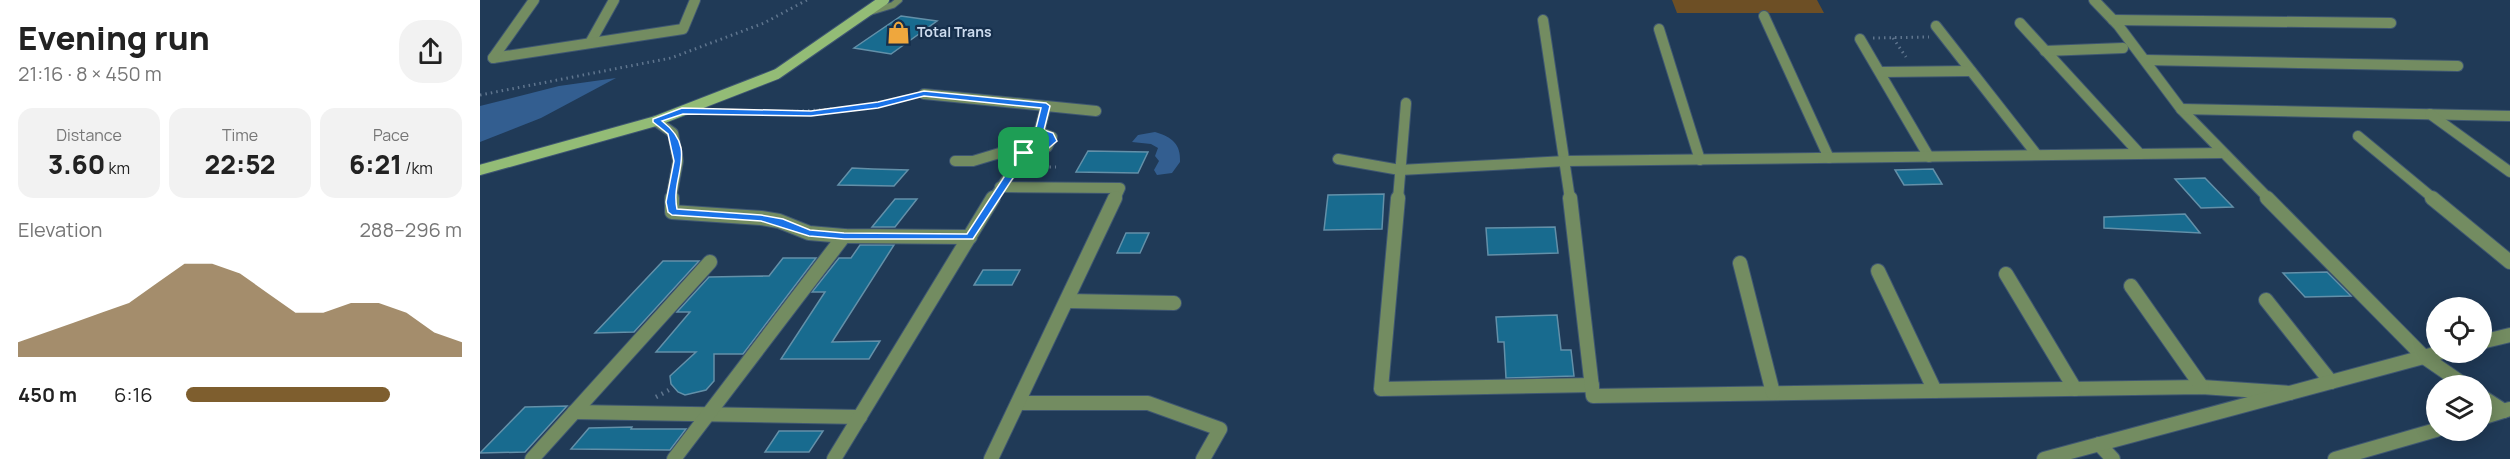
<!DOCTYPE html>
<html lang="en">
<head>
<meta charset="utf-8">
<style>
  :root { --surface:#fff; --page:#f2f2f2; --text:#222; --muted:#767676; --accent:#7e5e2e }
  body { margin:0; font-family:Manrope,sans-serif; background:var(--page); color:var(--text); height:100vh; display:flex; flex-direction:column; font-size:22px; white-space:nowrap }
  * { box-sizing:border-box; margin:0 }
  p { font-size:20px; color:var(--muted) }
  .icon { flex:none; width:33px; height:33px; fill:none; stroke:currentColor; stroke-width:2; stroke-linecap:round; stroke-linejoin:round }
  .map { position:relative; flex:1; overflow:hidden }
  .panel { display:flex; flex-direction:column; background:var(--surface); width:480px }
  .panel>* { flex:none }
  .fabs { position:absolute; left:1946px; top:297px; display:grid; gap:12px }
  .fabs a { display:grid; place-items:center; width:66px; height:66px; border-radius:50%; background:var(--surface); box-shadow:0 3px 15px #0003; font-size:30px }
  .pin { position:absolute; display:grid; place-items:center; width:51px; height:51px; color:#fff; margin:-26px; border-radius:12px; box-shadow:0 3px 9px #0006 }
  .round { display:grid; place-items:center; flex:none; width:63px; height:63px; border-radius:24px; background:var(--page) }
  .overview { display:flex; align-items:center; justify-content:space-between; height:102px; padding:0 18px }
  h1 { font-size:33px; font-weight:800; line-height:45px }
  .stats { display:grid; grid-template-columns:repeat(3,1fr); gap:9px; height:102px; padding:6px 18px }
  .stats div { display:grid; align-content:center; border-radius:15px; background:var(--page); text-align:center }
  .stats b { font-size:26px; font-weight:800 }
  .stats small { font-size:16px; font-weight:400 }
  .stats p { font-size:16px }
  .chart { height:168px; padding:12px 18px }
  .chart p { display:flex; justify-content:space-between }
  .chart svg { width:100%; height:108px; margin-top:6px; fill:var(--accent); opacity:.7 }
  ul { padding:0 18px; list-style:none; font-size:20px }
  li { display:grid; grid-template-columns:96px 72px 1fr; align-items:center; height:45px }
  li i { height:15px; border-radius:8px; background:var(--accent) }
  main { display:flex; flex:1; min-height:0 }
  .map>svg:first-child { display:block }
  .green { fill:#6d4f25 }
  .water { fill:#335e90 }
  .building { fill:#186b8f; stroke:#6390a9; stroke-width:1.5 }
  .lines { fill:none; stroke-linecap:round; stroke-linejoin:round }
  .lane-casing { stroke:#3f5772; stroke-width:8 }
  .street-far1-casing { stroke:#3f5772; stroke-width:12 }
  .street-casing { stroke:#3f5772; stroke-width:16 }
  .secondary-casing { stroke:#3f5772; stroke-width:12 }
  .path-far1 { stroke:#5f758e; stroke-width:3; stroke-dasharray:1.5 4; stroke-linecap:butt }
  .path { stroke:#5f758e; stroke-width:4.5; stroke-dasharray:1.5 5; stroke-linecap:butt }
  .lane { stroke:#738c61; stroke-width:6 }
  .street-far1 { stroke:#738c61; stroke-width:10 }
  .street { stroke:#738c61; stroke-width:14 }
  .secondary { stroke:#93bc76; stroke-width:10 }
  .route { fill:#1a73e8; stroke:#fff; stroke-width:1.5; fill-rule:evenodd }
  .labels { text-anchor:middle; stroke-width:4.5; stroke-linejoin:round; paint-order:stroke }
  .far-poi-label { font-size:14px; font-weight:bold; fill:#cddcef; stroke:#162f4c; text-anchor:start }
</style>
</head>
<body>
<main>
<section class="panel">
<div class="overview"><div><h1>Evening run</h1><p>21:16 · 8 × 450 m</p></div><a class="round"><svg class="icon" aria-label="share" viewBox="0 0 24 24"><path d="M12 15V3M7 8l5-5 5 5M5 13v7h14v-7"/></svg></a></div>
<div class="stats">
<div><p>Distance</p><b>3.60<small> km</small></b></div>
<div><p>Time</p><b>22:52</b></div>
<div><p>Pace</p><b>6:21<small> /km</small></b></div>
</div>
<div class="chart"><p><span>Elevation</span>288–296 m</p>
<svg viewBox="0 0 160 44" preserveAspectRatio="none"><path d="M0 44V38L10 34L20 30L30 26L40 22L50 14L60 6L70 6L80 10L90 18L100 26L110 26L120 22L130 22L140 26L150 34L160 38V44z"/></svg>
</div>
<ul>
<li><b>450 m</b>6:16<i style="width:74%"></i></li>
</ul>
</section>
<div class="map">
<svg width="2030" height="459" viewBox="0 0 2030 459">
  <rect width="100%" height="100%" fill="#203a57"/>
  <path class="green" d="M1192,0H1337L1344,13H1197Z"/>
  <g class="water">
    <path d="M136,78L61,118L0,142V106L79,86Z"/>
    <path d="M675,132C692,137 701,144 700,162L692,173L677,175L674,170L679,161L675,156L678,148L671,144L652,142L658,135Z"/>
  </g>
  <g class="building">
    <path d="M421,16L457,21L411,54L374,48Z"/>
    <path d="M608,151L668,152L658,173L596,172Z"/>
    <path d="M372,168L393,169L428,170L414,186L358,185Z"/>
    <path d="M1453,169L1462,184L1424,185L1415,170Z"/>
    <path d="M1725,178L1753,207L1721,208L1695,179Z"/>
    <path d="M904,194L902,229L844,230L848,195Z"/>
    <path d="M415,199H437L415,227H392Z"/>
    <path d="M1705,214L1720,233L1624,228V217Z"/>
    <path d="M1075,227L1078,253L1008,255L1006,228Z"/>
    <path d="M646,233H669L660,253H637Z"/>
    <path d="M380,245H414L352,342L400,341L389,359H301L345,292H332L359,258H371Z"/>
    <path d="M303,258H336L263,354H234V381L226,390L205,395L198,392L191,384L190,376L216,352H176L210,312H197L229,277L289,276Z"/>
    <path d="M183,261H219L154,332L115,333Z"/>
    <path d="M503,270H540L532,285H494Z"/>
    <path d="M1847,272L1871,296L1825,297L1803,273Z"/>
    <path d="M1077,315L1081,350H1091L1094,376L1026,378L1024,342H1018L1016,317Z"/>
    <path d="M87,406L45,452L0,453L45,407Z"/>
    <path d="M152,427L151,429H206L190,450L91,449L109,428Z"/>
    <path d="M299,431H343L329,452H285Z"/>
  </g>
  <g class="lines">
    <defs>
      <path id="lane" d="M390,12L413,5L419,0"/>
      <g id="street-far1">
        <path d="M1614,0L1638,25L1701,109L1789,199"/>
        <path d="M1284,16L1349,158"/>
        <path d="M1063,20L1090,199"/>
        <path d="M1633,20L1911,23"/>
        <path d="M1540,23L1660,154"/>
        <path d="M1456,26L1557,155"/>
        <path d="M1179,29L1220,160"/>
        <path d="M1380,39L1449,157"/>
        <path d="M110,43L134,0"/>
        <path d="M1565,51L1643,48"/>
        <path d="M13,58L203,29L215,0"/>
        <path d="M13,58L54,0"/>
        <path d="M1665,60L1978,66"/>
        <path d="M1400,72L1491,71"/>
        <path d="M444,94L616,111"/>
        <path d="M1701,109L2030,116"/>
        <path d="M1950,114L2030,172"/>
        <path d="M176,121L193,133L198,161L191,199"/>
        <path d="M559,132L572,137L567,147L548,153L533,149L531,146L543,135Z"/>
        <path d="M559,132L566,106"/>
        <path d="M1878,136L1954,199"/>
        <path d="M858,159L920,170L1086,161L1743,153"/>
        <path d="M475,161H493L533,149"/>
        <path d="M520,187L640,188L635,199"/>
        <path d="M513,199L545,153"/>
        <path d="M918,199L926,103"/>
      </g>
      <g id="street">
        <path d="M192,198V212L281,218L299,221L329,233L364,236L490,237"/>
        <path d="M918,198L901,389L1112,385"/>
        <path d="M1090,198L1113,396L1722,387L1810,393"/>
        <path d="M1787,198L1944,357L1986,386"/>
        <path d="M1952,198L2030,262"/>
        <path d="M1260,263L1293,393"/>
        <path d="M1398,271L1455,391"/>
        <path d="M1526,274L1595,389"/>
        <path d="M1651,286L1722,387"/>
        <path d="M1786,300L1851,382"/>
        <path d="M587,301L694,303"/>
        <path d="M2001,342L2030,335"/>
        <path d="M2001,396L2024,411"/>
        <path d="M538,403H668L740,429L723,459"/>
        <path d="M94,412L380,417"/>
        <path d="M2001,418L2030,409"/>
        <path d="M1619,444L1633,459"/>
        <path d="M52,459L230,262"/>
        <path d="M194,459L364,236"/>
        <path d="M354,459L513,198"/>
        <path d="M511,459L635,198"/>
        <path d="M1564,459L1962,352"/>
        <path d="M1855,459L1956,430"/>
      </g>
      <path id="secondary" d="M0,170L176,121L297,74L404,0"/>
    </defs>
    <use href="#lane" class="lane-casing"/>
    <use href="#street-far1" class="street-far1-casing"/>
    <use href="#street" class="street-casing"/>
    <use href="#secondary" class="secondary-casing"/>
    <g class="path-far1">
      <path d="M1393,38L1449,37"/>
      <path d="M1413,38L1426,57"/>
      <path d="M0,95L191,58L284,23L327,0"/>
      <path d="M240,112C305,113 368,111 432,97"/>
      <path d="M553,167H576"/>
    </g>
    <path class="path" d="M176,397L189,390"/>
    <use href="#lane" class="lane"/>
    <use href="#street-far1" class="street-far1"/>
    <use href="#street" class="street"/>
    <use href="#secondary" class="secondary"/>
  </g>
  <path class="route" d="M444,91L566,103L570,106L564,130L573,133L577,141L564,152L548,155L493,239H364L329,236L281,221L192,215L188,212L186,202L194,161L188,134L173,122V119L202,108L331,111L398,102ZM444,96L561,108L555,132L566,136L568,140L558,148L541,151L487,234L364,233L330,230L303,219L281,215L197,209C190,175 220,150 182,121L203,114L331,116L398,108Z"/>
  <defs>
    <symbol id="shop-bare" viewBox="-9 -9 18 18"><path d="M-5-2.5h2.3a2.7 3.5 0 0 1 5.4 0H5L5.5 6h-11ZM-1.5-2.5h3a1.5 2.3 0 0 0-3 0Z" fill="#efa73d" stroke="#162f4c" stroke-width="2.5" paint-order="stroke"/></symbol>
  </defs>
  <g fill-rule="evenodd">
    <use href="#shop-bare" x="402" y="16" width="33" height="33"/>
  </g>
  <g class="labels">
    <g class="far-poi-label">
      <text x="437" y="37">Total Trans</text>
    </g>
  </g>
</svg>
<div class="fabs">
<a><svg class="icon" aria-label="locate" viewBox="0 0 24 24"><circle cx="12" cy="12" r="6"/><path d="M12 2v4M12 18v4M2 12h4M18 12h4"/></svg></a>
<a><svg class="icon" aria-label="layers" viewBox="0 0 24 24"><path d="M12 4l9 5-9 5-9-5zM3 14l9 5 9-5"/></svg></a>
</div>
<div class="pin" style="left:544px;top:153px;background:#1e9e55"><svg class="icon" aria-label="arrive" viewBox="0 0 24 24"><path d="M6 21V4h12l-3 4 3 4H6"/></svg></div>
</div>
</main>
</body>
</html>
